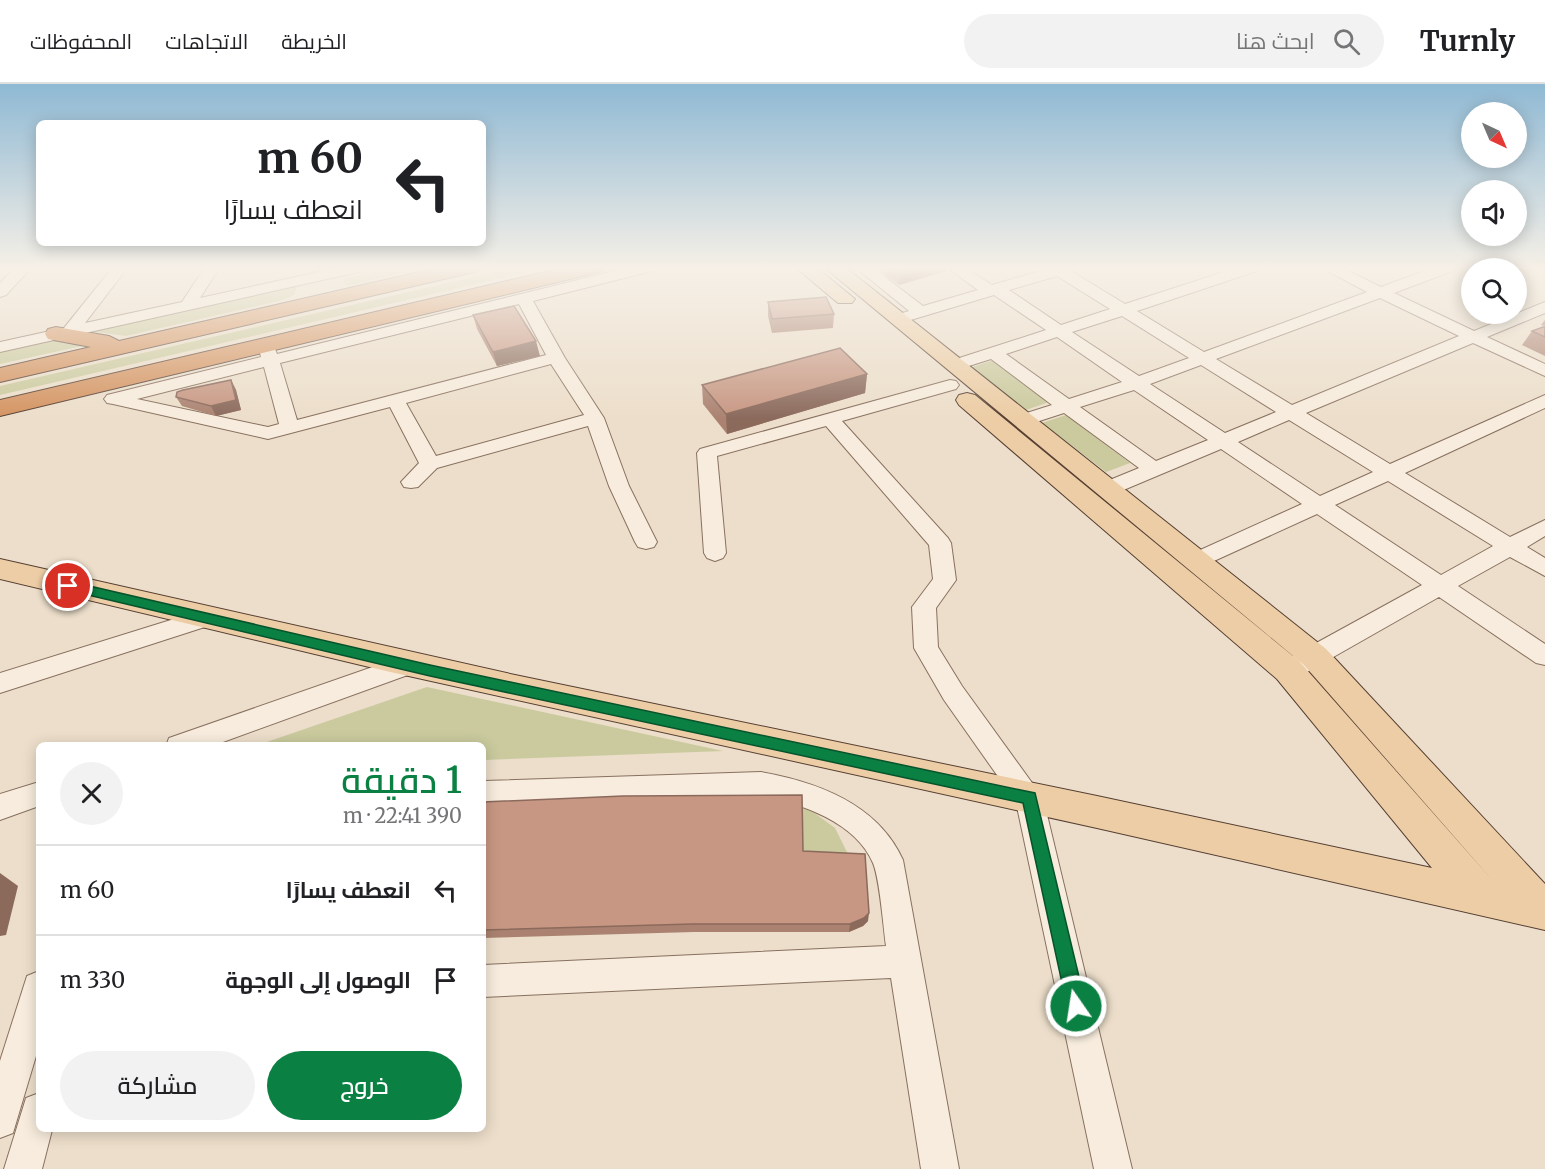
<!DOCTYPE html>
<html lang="ar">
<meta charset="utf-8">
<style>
body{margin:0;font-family:Merriweather,Cairo,serif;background:#f2f2f2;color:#202124;direction:rtl;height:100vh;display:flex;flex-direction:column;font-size:22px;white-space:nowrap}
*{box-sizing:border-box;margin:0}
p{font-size:20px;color:#757577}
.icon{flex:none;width:33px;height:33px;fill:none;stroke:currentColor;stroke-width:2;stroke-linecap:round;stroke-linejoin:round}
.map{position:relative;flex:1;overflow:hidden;direction:ltr}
.sheet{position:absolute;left:36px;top:658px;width:450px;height:390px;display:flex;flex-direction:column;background:#fff;border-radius:9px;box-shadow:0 3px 15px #0003;direction:rtl}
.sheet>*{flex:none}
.top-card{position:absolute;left:36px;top:36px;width:450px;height:126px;border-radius:9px;box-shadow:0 3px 15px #0003;direction:rtl;background:#fff;color:#202124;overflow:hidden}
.needle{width:39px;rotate:136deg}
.buttons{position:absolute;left:1461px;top:18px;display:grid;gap:12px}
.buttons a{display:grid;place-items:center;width:66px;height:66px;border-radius:50%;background:#fff;box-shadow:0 3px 15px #0003;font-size:30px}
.pin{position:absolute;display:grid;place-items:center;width:51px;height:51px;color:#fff;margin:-26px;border:3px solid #fff;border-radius:50%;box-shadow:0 2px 6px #0007}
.me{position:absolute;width:66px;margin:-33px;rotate:347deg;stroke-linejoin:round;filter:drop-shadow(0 0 4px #0008)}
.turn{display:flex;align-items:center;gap:21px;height:126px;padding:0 24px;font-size:27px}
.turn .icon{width:78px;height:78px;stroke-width:2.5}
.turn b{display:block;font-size:42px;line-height:51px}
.round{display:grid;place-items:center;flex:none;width:63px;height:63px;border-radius:32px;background:#f2f2f2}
.headline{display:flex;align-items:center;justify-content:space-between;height:102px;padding:0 24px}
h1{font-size:36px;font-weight:600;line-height:45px;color:#0b8043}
.primary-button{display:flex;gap:12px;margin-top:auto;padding:12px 24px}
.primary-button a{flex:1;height:69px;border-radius:36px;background:#0b8043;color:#fff;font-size:24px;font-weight:600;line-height:69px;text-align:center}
.primary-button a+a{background:#f2f2f2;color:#202124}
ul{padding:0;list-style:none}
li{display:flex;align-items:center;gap:18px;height:90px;padding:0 24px;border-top:2px solid #e0e0e0}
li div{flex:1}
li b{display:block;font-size:22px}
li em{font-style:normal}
header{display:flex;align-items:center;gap:36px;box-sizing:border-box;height:84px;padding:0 30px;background:#fff;border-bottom:2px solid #e0e0e0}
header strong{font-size:28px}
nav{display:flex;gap:33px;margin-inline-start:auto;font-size:21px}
.search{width:420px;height:54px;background:#f2f2f2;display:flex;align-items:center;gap:15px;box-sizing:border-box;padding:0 21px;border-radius:33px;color:#757577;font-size:22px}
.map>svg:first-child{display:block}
</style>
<header>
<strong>Turnly</strong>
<div class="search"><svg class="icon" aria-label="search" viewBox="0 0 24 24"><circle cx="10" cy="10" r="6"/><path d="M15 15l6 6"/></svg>ابحث هنا</div>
<nav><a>الخريطة</a><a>الاتجاهات</a><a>المحفوظات</a></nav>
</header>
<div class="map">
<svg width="1545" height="1085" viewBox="0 0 1545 1085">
<rect width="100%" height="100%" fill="#ecdeca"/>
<!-- green -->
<g fill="#caca9e">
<path d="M395,183h33l-82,19 -3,-7z"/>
<path d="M516,183h33l-549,128v-9z"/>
<path d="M297,202l-3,9 -11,5 -157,36 -38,-5z"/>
<path d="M52,255l30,7 -82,18v-14z"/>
<path d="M994,276l55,42 -23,8 -54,-43z"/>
<path d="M1066,331l64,48 -24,9 -64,-49z"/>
<path d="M427,603l296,64 -240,9v-14l-225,-1z"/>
<path d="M802,720l33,24 15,30 -47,2z"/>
</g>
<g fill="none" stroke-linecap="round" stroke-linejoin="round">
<defs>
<g id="minor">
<path d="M16,183h16l-26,28 -6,2v-14z"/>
<path d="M113,183h15l-43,56 97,-21 23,-35h15l-20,31 141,-31h29l-7,4 -363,81v-10l64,-14z"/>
<path d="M631,183h27l-2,3 -123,31 32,57 39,60 25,68 28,56 -3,5 -8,2 -8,-2 -3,-5 -26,-56 -21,-60 -151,42 -19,19 -7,1 -7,-1 -3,-5 18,-19 -29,-56 -122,32 -155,-35 -6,-1 -3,-4 3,-4 154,-38 -3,-12 2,-4h12l5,13zM519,220l27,51 -249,65 -17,-57zM551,280l33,51 -148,41 -30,-53zM264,283l15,57 -11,3 -131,-28z"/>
<path d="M855,183h17l51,39 55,-16 -32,-23h18l28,18 55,-16 -1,-2h30l-5,4 54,33 114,-37h23l-2,3 -123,41 67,41 163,-60 -47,-25h20l41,20 54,-20h22l-2,3 -61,23 80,38 71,-29v11l-58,24 58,27v12l-72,-33 -167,70 84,51 155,-69v13l-140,65 105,64 35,-17v16l-18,11 18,11v18l-35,-19 -52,29 87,58v21l-9,-2 -97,-66 -132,75 -9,3 -9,-3 -3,-7 3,-7 133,-73 -105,-71 -114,52 -8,3 -8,-3 -3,-5 3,-5 115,-52 -81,-55 -107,45 -7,2 -7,-2 -3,-5 3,-5 39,-16 -75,-55 -40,13 -7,-2 -2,-4 2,-4 35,-11 -61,-46 -35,11 -6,-1 -3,-4 3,-4 96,-31 -52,-35 -90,27h-12l-2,-3 2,-3 17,-5zM1057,192l53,33 -49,16 -52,-35zM1380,214l79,38 -167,69 -76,-46zM1122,232l67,42 -50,18 -67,-44zM1057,253l65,45 -53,17 -63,-45zM1201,281l75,47 -51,21 -75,-49zM1134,306l74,50 -52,21 -76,-54zM1289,336l84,52 -53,24 -82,-54zM1388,397l105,65 -52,29 -106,-70z"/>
<path d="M950,296l6,1 3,4 -3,4 -114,32 106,117 3,5 5,37 -20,28 2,39 24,39 81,112 89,371h-38l-78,-367 -72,-102 -30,-52 -2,-41 21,-28 -4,-34 -103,-119 -109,30 9,97 -3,5 -8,3 -8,-3 -3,-5 -7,-100 3,-4z"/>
<path d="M203,526l8,3 4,6 -4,6 -211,68v-20z"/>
<path d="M407,571l9,3 3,7 -3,7 -204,74h-46l3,-8z"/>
<path d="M761,688c57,10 117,32 142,88l56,309h-38l-30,-191 -408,19v-32l403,-19c-3,-21 -6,-66 -13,-83 -17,-41 -73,-60 -112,-67l-278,9v-24z"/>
<path d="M39,698v24l-39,14v-26z"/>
<path d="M39,887v75l-26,87 -13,5v-77l27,-85z"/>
<path d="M39,1009v37h13l-10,39h-38l22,-71z"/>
</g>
<g id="major">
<path d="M795,183h21l39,32 -3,4h-14z"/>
<path d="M824,183h21l481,382 219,235v46l-448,-102 -711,-157 -386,-92v-20l515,116 582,121 335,72 -155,-189 -318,-274 -3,-5 3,-5 8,-2 8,2 324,266 194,220 -189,-216z"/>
</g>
<g id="highway">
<path d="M441,183h39l-3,4 -7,2 -470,109v-14l91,-21 -43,-8 -3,-5 3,-5 8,-2 53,9 10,5z"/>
<path d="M567,183h38l-3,4 -7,2 -595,143v-16z"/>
</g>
</defs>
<!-- minor casing -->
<use href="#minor" stroke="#88705f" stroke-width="2"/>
<!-- major casing -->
<use href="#major" stroke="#563f33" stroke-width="2"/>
<!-- highway casing -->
<use href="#highway" stroke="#563f33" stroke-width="2"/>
<!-- minor -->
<use href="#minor" fill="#f7ecdd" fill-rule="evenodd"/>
<!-- major -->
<use href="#major" fill="#eccda5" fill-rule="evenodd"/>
<!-- highway -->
<use href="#highway" fill="#d49462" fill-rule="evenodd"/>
</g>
<!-- wall -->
<g fill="#ab8271">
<path d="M882,183h64v4l-47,14 -18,-13z"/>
<path d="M768,218l66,12 -1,14 -61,5 -4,-17z"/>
<path d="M473,231l67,41 -43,10 -20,-37z"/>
<path d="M1545,236v6l-4,-1z"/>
<path d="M1545,243v29l-23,-11 10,-14z"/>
<path d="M867,290l-2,19 -138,41 -24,-30 -1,-19z"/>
<path d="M231,296l5,10 5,20 -25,6 -34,-10 -6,-9z"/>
<path d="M483,718l320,49 65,70 -5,5 -14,6h-155l-211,6z"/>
</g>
<!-- shaded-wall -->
<g fill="#8b6a5c">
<path d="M901,183h45v4l-47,14z"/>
<path d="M536,257l4,15 -43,10 -4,-14z"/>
<path d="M867,290l-2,19 -138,41 -1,-20z"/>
<path d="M231,296l5,10 5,20 -25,6 -5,-10z"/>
<path d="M0,789l18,13 -12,49 -6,1z"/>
<path d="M869,829l-1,8 -5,5 -14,6 1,-8z"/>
</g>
<!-- building -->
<g fill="#c79783" stroke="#8b6a5c" stroke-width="1.5">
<path d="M826,213l8,17 -62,5 -4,-17z"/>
<path d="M514,222l22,35 -43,11 -20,-37z"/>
<path d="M1543,243h2v10l-13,-6z"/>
<path d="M840,264l27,26 -141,40 -24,-29z"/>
<path d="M231,296l5,20 -25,6 -35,-9 1,-5 6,-2z"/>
<path d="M802,711l1,56 62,3 4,59 -5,5 -14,6h-158l-209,6v-128l140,-6z"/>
</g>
<!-- sky -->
<linearGradient id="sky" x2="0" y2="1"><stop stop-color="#8fb9d4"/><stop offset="0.55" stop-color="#f6f0e7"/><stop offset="1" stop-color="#f6f0e7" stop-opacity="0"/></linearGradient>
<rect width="1545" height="335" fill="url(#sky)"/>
<!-- route -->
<path fill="#0b8043" stroke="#07532c" stroke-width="1.5" d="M68,497l362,84 605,128 51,213 -3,7 -7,3 -6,-3 -3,-7 -44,-203 -593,-127 -367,-87 -2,-3z"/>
</svg>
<div class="buttons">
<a><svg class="needle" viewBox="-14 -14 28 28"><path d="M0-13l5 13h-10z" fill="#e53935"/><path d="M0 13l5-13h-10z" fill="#757577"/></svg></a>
<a><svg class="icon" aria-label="sound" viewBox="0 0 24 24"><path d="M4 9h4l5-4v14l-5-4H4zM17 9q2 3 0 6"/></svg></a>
<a><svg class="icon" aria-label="search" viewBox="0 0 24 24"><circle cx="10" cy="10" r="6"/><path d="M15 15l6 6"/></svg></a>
</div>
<div class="pin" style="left:68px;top:502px;background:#d93025"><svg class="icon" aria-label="arrive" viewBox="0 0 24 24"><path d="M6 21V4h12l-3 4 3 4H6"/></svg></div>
<svg class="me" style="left:1076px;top:922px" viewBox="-20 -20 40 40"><circle r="17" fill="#0b8043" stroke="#fff" stroke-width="3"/><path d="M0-11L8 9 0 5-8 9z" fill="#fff"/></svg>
<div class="top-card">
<div class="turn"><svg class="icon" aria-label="left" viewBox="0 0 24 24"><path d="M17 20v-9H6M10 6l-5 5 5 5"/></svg><div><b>60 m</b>انعطف يسارًا</div></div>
</div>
<section class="sheet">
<div class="headline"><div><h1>1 دقيقة</h1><p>390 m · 22:41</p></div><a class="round"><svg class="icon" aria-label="close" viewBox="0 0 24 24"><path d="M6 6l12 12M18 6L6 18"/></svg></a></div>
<ul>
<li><svg class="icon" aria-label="left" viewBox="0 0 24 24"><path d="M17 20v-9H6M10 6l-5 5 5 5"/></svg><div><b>انعطف يسارًا</b></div><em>60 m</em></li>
<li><svg class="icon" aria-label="arrive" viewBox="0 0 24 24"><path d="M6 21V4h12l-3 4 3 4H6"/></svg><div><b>الوصول إلى الوجهة</b></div><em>330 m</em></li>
</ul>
<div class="primary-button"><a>خروج</a><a>مشاركة</a></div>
</section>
</div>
